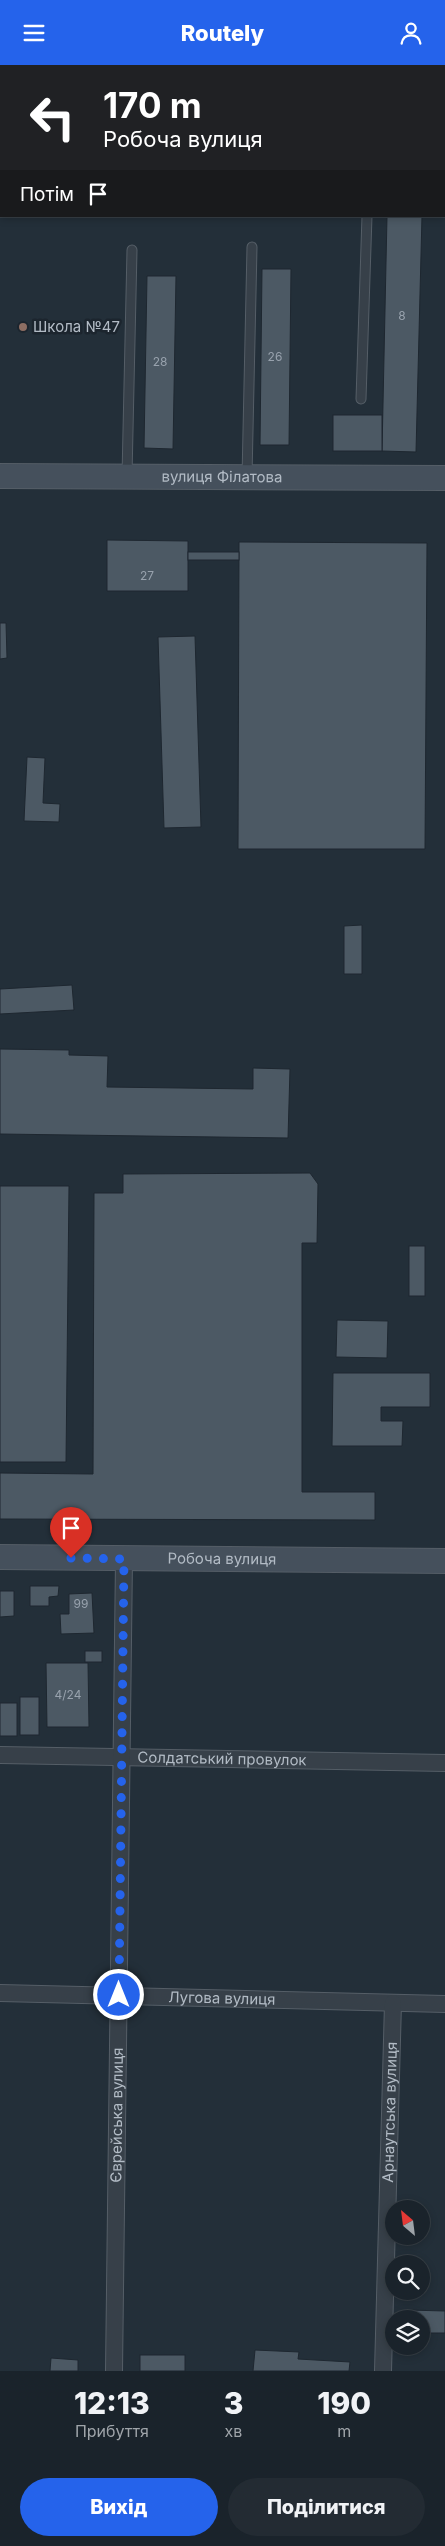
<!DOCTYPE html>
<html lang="uk">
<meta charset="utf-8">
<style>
body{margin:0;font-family:Inter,sans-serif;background:#232b33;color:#f1f3f6;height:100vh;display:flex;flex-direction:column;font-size:19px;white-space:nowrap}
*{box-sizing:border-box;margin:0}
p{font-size:16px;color:#9fa4a9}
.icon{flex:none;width:28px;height:28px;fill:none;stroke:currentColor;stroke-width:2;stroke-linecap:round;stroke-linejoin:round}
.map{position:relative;height:2306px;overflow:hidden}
.sheet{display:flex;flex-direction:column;background:#1a232b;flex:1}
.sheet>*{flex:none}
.guide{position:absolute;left:0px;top:0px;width:445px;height:152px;box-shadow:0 2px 8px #0003,0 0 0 1px #384047;background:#202124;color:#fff;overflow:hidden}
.needle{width:32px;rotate:332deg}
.fabs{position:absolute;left:385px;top:2135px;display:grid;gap:10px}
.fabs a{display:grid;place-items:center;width:45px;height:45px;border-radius:50%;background:#1a232b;box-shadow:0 2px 8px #0003,0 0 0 1px #384047;font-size:25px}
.pin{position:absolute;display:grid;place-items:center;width:42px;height:42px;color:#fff;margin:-51px -21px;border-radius:50% 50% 50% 0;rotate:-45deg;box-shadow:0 0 5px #0007}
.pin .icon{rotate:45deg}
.me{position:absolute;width:55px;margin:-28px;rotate:0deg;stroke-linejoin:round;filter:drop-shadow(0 0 4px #0008)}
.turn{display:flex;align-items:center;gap:18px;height:105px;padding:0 20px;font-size:22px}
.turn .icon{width:65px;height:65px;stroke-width:2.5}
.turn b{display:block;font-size:35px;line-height:42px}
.then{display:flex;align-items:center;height:48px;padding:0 20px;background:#0003;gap:10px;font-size:19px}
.eta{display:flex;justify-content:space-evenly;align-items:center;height:85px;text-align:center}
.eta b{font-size:30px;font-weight:800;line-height:35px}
.primary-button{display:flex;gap:10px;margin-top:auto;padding:10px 20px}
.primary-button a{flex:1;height:58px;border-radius:30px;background:#2563eb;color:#fff;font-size:20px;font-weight:800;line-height:58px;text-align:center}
.primary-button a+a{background:#232b33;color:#f1f3f6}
header{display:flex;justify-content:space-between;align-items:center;height:65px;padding:0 20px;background:#2563eb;color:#fff;font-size:22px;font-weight:800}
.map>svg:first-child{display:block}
</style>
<header><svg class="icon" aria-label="menu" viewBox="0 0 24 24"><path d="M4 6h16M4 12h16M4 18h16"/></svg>Routely<svg class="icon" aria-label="person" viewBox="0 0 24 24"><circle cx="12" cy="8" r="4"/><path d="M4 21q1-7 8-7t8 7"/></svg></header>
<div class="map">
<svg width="445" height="2306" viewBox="0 0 445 2306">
<rect width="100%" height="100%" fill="#232f39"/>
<!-- building -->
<g fill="#4c5964" stroke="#1e2730">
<rect x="389" y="0" width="28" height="1"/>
<path d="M387,151h35l-6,236 -34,-1z"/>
<path d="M262,204h29l-2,176h-29z"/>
<path d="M147,211h29l-3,173 -29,-1z"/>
<rect x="333" y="350" width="49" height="36"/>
<path d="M107,475l81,1v50h-81z"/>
<path d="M239,477l188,1 -2,306h-187z"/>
<rect x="188" y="487" width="51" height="8"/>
<path d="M0,558h6l1,35 -7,1z"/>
<path d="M195,571l6,191 -37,1 -6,-191z"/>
<path d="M27,692l18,1 -2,45 17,1 -1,18 -35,-1z"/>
<path d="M362,860v49h-18v-48z"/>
<path d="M72,920l2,25 -74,4v-25z"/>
<path d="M0,984l69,1v5l39,1 -1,31 146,2v-21l37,1 -2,69 -288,-4z"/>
<path d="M310,1108l8,11 -1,59h-15v249h73v28l-375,-1v-46l93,1 1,-281h29v-19z"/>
<path d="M0,1121h69l-3,276h-66z"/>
<rect x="409" y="1181" width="16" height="50"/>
<path d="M337,1255l51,1 -1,37 -51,-1z"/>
<path d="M333,1308h97v34h-49v14h22l-1,25h-70z"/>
<path d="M30,1521h29l-1,10 -9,1v9h-19z"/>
<path d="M0,1526h14v25l-14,1z"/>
<path d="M92,1528l2,40 -33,1 -1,-20h9v-20z"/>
<rect x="85" y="1586" width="17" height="11"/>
<path d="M46,1598h42l1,64h-42z"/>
<rect x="20" y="1632" width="19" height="38"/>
<rect x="0" y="1638" width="17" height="33"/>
<path d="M408,2245l37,1v22h-24v-14h-13z"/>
<path d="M255,2285l44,2 -1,7 52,3 -1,9h-96z"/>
<rect x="140" y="2290" width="45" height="16"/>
<path d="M51,2293l27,2v11h-28z"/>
</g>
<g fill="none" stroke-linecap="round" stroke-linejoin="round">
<defs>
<g id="lane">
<path d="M371,1v-1"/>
<path d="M444,105h1"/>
<path d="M361,334l6,-183"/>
<path d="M127,411l5,-226"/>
<path d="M247,412l5,-230"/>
</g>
<g id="street">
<path id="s1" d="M0,1690l445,8"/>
<path id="s2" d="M0,1928l445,11"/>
<path id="s3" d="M114,2306l10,-812"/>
<path id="s4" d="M383,2306l10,-368"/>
</g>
<g id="secondary">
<path id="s5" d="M0,411l445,2"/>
<path id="s6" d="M0,1492l445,4"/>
</g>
</defs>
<!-- lane casing -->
<use href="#lane" stroke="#555e67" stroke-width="11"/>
<!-- street casing -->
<use href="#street" stroke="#555e67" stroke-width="18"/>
<!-- secondary casing -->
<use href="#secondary" stroke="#555e67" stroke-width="26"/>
<!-- lane -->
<use href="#lane" stroke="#374049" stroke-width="9"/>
<!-- street -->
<use href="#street" stroke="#374049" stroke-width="16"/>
<!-- secondary -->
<use href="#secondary" stroke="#45505c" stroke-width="24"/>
</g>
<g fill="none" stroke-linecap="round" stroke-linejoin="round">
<!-- route -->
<path stroke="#2563eb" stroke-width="9" stroke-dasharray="0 16.2" d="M71,1493l53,1 -5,436"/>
</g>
<!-- markers -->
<circle fill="#8d6e63" stroke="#1c252e" stroke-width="2" cx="23" cy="262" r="5"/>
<g text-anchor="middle" stroke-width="5" stroke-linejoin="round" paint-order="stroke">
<!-- number labels -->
<g font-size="12" fill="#98a2ad">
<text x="402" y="255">8</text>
<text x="275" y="296">26</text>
<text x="160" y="301">28</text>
<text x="147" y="515">27</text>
<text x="81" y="1543">99</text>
<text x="68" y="1634">4/24</text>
</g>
<!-- poi labels -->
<g font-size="15" fill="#b2bbc5" stroke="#1c252e" text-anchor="start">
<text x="33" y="267">Школа №47</text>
</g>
<!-- street labels -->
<g font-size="15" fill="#b2bbc5" stroke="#1c252e">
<text dy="5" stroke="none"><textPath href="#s5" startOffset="222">вулиця Філатова</textPath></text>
<text dy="5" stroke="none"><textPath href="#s6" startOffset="222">Робоча вулиця</textPath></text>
<text dy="5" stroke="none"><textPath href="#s1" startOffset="222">Солдатський провулок</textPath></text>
<text dy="5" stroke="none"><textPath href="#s2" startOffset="222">Лугова вулиця</textPath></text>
<text dy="5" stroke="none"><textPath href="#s4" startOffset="259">Арнаутська вулиця</textPath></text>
<text dy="5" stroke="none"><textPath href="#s3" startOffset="256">Єврейська вулиця</textPath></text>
</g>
</g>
</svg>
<div class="fabs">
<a><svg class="needle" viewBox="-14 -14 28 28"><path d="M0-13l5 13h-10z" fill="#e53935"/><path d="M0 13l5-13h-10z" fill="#9fa4a9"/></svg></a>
<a><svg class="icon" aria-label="search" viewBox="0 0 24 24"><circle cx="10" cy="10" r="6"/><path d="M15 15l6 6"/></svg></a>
<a><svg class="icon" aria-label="layers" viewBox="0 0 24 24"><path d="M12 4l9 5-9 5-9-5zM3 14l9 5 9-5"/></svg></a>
</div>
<div class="pin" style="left:71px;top:1493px;background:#d93025"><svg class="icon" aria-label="arrive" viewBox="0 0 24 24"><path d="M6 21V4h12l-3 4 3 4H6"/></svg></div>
<svg class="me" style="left:119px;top:1930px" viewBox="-20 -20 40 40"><circle r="17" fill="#2563eb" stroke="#fff" stroke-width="3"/><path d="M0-11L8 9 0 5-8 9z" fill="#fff"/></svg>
<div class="guide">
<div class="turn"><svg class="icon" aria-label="left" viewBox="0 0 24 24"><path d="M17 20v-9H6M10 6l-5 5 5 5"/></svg><div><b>170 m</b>Робоча вулиця</div></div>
<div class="then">Потім<svg class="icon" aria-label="arrive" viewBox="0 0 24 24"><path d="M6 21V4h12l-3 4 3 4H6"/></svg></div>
</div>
</div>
<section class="sheet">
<div class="eta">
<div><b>12:13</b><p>Прибуття</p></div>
<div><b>3</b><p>хв</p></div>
<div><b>190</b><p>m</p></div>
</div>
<div class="primary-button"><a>Вихід</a><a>Поділитися</a></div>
</section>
